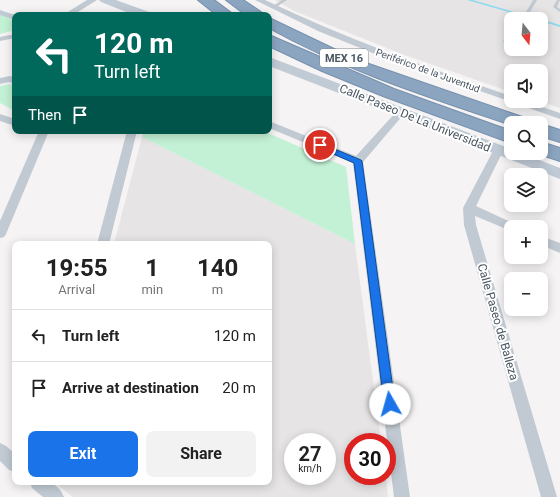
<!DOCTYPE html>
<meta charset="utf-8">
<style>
body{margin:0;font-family:Roboto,sans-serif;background:#f2f2f2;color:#222;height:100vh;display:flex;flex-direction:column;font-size:15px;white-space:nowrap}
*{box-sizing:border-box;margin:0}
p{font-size:13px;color:#767676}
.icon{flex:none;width:22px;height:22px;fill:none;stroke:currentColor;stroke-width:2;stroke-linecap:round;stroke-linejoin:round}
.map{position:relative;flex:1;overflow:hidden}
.sheet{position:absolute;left:12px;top:241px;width:260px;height:244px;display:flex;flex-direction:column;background:#fff;border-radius:8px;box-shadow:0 2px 10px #0003}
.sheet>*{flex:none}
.guide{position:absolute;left:12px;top:12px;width:260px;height:122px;border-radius:8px;box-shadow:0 2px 10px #0003;background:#00695c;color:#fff;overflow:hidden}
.needle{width:26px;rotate:164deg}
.controls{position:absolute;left:504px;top:12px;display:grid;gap:8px}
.controls a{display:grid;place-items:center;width:44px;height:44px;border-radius:8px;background:#fff;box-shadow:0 2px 10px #0003;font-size:20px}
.speed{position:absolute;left:284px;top:433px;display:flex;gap:8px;font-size:20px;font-weight:700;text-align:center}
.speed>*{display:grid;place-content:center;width:52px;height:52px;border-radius:50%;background:#fff;box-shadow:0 2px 10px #0003;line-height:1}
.speed small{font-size:10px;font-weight:400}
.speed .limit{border:6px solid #d22;background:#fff;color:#111}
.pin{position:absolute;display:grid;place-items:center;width:34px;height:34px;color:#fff;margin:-17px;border:2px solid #fff;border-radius:50%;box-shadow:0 1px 4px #0007}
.me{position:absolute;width:44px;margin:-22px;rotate:353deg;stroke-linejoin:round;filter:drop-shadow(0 0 3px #0008)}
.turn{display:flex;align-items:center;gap:14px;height:84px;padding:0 16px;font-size:18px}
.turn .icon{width:52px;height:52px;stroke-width:2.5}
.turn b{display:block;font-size:28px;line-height:34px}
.then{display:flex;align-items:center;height:38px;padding:0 16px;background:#0003;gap:8px;font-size:15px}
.eta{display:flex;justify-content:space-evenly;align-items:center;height:68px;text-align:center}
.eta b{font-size:24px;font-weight:700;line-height:28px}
.action{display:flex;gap:8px;margin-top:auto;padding:8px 16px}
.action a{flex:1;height:46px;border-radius:8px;background:#1a73e8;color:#fff;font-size:16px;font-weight:700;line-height:46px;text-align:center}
.action a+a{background:#f2f2f2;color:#222}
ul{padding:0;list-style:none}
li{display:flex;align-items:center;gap:12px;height:52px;padding:0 16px;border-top:1px solid #e0e0e0}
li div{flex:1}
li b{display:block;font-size:15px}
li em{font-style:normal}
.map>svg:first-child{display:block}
</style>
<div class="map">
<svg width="560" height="497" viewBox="0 0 560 497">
<rect width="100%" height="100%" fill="#f5f3f3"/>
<!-- education -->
<g fill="#e6e4e5" fill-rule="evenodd">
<path d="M275,0h285v108l-21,-7h2v-30h-30v21l-109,-38 -108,-43zM511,19h30v30h-30z"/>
<path d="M142,137l213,107 26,198h-28v34h33l2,21h-315l-19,-15h215v-238h-155zM293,442h34v34h-34z"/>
</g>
<!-- green -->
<g fill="#c3f1d5">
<path d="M0,14l15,7v9l-15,4z"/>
<path d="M10,84l5,2v25l-15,-8v-17z"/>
<path d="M144,131h119l83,36 9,77 -213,-107z"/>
</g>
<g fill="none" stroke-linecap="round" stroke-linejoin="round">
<!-- stream -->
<g fill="#90daee" fill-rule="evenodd">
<path d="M467,0h6l65,19h-6z"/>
<path d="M541,19l19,6v2l-19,-6z"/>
</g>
<defs>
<g id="highway">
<path d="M198,0h16l20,15h-17z"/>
<path d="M226,0h17l18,12 2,3h-17z"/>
<path d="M269,18l65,31 32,14 162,56 3,4h-20v2c-82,-28 -165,-54 -242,-97z"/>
<path d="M269,35l125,54 117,42v12l-128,-47 -61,-25 -53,-25z"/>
<path d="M541,124l19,6v12l-19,-6z"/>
<path d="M541,142l19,6v13l-24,-8h5z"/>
</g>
</defs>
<!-- highway casing -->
<use href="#highway" stroke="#7690ad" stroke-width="2"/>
<!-- lane -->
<g fill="#c1cad2" fill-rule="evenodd">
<path d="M282,0h5l-12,8h-2v-2z"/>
<path d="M533,0h4l-11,19h-4z"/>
<path d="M557,0h3l-3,7 3,2v3l-7,-5z"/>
<path d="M510,33h1v4l-5,5h-2l-1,-1z"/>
</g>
<!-- street -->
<g fill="#c1cad2" fill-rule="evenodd">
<path d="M87,0h10l-24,15h-10z"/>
<path d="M255,0h10c80,38 162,68 246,96v5h14l35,12v6l-180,-63 -62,-25z"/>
<path d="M0,10l15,5v5l-15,-5z"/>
<path d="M15,34v4l-15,3v-4z"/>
<path d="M10,76l5,2v6l-6,-2 -9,2v-6z"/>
<path d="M400,110l3,1 2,2 -2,2 -40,47 47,335h-16l-41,-334 -84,-35v-7l87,35 41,-45z"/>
<path d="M0,114l15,5v7l-15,-5z"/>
<path d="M39,131h10l-43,103 -2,3 -4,1v-17z"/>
<path d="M127,131h10l-28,113h-12z"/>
<path d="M498,148l5,3 -27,55 39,18 2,3h-6v4l-36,-15 1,9 81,272h-16l-77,-272 -1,-17 30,-57z"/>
<path d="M541,236l19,7v10l-19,-8z"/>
<path d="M0,443l6,3 9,8v18l-6,-2 -9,-9z"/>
<path d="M30,482c16,0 27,-2 34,15h-21l-11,-9z"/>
</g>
<!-- secondary -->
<g fill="#c1cbd6" fill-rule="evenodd">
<path d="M99,0h17l33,12 2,3h-17l-33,-13z"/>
<path d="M269,57l242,92v4h10l39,15v11l-291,-113z"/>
</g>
<!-- highway -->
<use href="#highway" fill="#8ba5c1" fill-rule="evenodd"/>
</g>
<!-- route -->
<path fill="#1a73e8" stroke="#114b97" d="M320,143l41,17 1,1 33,243 -1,3 -4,2 -4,-2 -2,-3 -30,-241 -37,-16v-3z"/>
<g text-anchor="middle" stroke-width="4" stroke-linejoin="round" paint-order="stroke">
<!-- far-street labels -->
<g font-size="10" fill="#4a5661" stroke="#fff">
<text transform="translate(428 70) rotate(20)" y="4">Periférico de la Juventud</text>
</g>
<!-- shield labels -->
<rect fill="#fff" stroke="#808990" stroke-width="1" x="320" y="49" width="48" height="18" rx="3"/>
<g font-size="11" font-weight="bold" fill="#4a5661">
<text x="344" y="62">MEX 16</text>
</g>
<!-- street labels -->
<g font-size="12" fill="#4a5661" stroke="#fff">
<text transform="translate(415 118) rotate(22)" y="4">Calle Paseo De La Universidad</text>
<text transform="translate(498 322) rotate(74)" y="4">Calle Paseo de Balleza</text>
</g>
</g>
</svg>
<div class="controls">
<a><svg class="needle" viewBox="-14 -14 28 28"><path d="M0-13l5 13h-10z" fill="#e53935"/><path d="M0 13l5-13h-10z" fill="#767676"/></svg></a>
<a><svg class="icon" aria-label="sound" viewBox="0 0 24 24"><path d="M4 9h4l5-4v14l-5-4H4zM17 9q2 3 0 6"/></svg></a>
<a><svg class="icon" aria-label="search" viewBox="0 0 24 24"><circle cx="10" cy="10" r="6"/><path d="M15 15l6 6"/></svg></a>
<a><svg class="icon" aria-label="layers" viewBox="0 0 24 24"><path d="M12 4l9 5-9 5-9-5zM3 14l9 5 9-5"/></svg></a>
<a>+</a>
<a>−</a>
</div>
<div class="speed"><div>27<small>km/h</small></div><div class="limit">30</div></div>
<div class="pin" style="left:320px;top:145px;background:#d93025"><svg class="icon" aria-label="arrive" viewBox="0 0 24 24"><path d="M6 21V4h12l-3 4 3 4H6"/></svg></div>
<svg class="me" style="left:390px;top:404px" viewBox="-20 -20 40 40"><circle r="19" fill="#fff"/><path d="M0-13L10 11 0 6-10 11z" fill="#1a73e8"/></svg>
<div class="guide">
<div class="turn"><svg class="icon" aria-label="left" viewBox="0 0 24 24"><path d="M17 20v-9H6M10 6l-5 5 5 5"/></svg><div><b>120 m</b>Turn left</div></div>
<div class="then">Then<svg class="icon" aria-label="arrive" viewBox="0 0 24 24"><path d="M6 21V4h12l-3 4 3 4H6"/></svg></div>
</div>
<section class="sheet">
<div class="eta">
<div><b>19:55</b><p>Arrival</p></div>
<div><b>1</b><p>min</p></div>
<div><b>140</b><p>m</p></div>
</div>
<ul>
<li><svg class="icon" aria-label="left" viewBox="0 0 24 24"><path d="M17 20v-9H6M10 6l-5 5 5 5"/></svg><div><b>Turn left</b></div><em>120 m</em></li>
<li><svg class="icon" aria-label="arrive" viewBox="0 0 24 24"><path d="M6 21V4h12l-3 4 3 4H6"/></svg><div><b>Arrive at destination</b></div><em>20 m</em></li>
</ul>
<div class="action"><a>Exit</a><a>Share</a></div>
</section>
</div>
